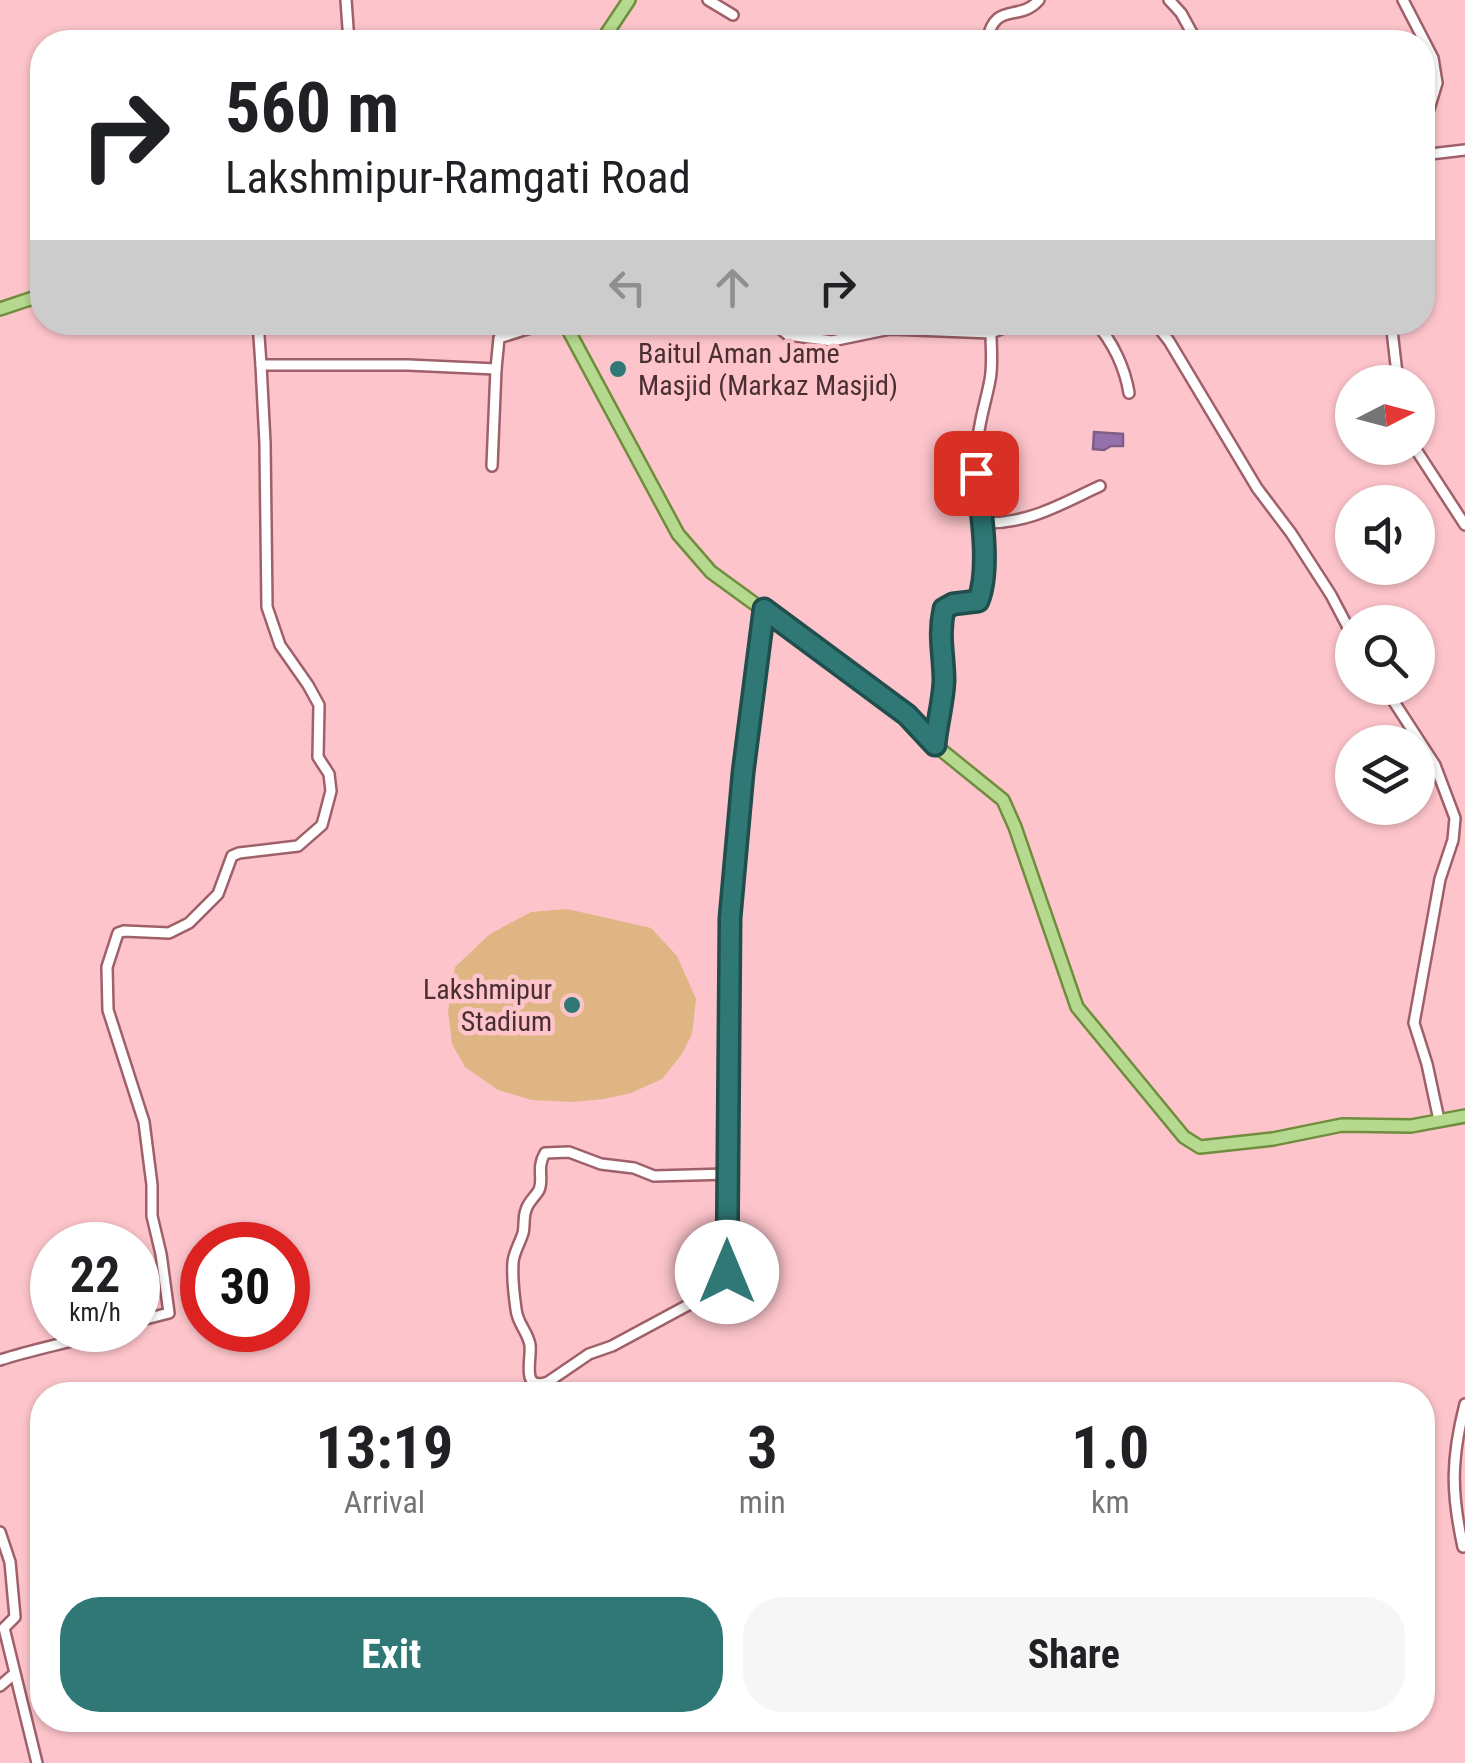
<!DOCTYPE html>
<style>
body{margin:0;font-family:"Roboto Condensed",sans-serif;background:#f6f6f6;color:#202124;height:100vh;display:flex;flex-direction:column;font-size:38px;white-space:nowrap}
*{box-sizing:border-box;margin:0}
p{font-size:32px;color:#757577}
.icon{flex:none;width:55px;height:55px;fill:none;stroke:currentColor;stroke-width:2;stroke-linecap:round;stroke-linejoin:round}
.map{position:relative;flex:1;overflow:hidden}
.panel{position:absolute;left:30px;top:1382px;width:1405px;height:350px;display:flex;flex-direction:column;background:#fff;border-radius:40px;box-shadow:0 2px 8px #0004}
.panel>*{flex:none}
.guide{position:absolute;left:30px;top:30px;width:1405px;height:305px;border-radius:40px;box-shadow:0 2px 8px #0004;background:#fff;color:#202124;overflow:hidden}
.needle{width:65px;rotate:84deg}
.tools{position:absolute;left:1335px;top:365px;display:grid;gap:20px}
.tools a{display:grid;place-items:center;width:100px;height:100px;border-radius:50%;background:#fff;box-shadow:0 2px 8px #0004;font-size:50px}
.speed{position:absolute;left:30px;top:1222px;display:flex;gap:20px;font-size:50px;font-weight:700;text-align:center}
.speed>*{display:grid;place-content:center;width:130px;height:130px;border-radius:50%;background:#fff;box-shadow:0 2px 8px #0004;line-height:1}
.speed small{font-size:25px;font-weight:400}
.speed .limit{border:15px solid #d22;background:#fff;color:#111}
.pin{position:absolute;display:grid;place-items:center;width:85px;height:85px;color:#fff;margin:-42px;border-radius:20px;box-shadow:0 5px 15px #0006}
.me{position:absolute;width:110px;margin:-55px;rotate:0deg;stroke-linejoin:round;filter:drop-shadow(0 0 8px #0008)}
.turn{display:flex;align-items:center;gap:35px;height:210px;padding:0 30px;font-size:45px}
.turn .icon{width:130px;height:130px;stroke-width:2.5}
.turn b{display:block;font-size:70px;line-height:85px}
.lanes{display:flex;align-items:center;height:95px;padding:0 30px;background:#0003;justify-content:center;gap:50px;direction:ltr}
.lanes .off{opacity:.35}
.eta{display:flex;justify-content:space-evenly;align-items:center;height:170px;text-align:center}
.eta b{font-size:60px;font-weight:700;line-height:70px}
.primary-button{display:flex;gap:20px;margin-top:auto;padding:20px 30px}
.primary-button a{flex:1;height:115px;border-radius:40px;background:#2f7875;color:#fff;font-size:40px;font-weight:700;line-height:115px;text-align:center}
.primary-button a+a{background:#f6f6f6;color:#202124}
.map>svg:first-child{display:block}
</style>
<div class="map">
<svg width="1465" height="1763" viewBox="0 0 1465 1763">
<rect width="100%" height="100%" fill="#fdc5cb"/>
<!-- green -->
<path fill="#dfb584" d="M567,909l84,19 26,28 19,43 -4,35 -10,20 -20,25 -31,14 -27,6 -32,3 -40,-2 -34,-10 -33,-23 -13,-23 -4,-33 7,-44 35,-33 41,-22z"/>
<!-- water -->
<path fill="#9571ac" stroke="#7e5d87" stroke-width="2.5" d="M1094,432l29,2v12h-12l-7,4 -11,-1z"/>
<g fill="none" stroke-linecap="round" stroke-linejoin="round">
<defs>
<g id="minor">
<path d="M346,0l3,42"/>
<path d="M708,0l25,15"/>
<path d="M1169,0l12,13 16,29"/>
<path d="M1403,0l30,58 4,25 -15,49"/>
<path d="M987,42c7,-42 32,-19 52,-42"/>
<path d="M1422,155l43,-5"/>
<path d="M258,322l3,43h147l88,4 3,-31 50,-16"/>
<path d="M772,322l16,13 44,6 58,-12 101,4"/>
<path d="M1095,322c18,20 30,46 34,71"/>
<path d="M1154,322l15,19 88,147 34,45 40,62 21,40"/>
<path d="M1391,322l7,60"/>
<path d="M1415,448l50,77"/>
<path d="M492,466l4,-97"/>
<path d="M982,523c47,1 77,-18 118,-37"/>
<path d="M1385,688l50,77 20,53 -2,22 -13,39 -26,144 13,41 12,56"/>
<path d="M935,745c3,-22 8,-42 8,-64 1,-26 -5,-45 1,-72l9,-5 25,-3c15,-37 -3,-110 -1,-153 1,-24 9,-46 13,-68 3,-15 1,-32 1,-47l25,-10 21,-1"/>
<path d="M728,1174l-74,2 -20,-8 -33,-4 -32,-12 -24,1c-9,15 -1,26 -6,37 -4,7 -11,12 -13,20 -3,7 -1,15 -3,23 -3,10 -9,19 -10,29 -1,15 1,33 3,47 1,14 12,23 14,36 2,14 -10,47 18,37l41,-28 23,-8 91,-49 14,-9 10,-16 3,-354 13,-145 21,-164"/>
<path d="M138,1321l31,-8 -8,-59 -9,-38v-31l-8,-63 -36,-112 -1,-43 11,-34 6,-2 45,2 20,-10 29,-29 14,-38 7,-3 59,-7 24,-21 9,-34 -2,-17 -11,-17 1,-52 -11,-20 -28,-40 -13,-38 -2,-164 -4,-78"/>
<path d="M0,1360c37,-12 74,-18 110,-30"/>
<path d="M0,1532l10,30 5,55 -11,11 33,135"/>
<path d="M1463,1547c-12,-55 -12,-88 2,-143"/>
<path d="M0,1686l14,-12"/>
</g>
<g id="major">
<path d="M601,42l28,-42"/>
<path d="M0,309l42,-14"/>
<path d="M564,322l114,212 33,38 196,143 28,30 68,55 12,27 62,180 107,130 16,10 73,-8 69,-14 69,1 54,-10"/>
</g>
</defs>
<!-- minor casing -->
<use href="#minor" stroke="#9f6069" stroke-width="14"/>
<!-- major casing -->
<use href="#major" stroke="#708d3e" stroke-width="16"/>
<!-- minor -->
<use href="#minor" stroke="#fff" stroke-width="9"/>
<!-- major -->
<use href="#major" stroke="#b5d98f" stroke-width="11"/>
</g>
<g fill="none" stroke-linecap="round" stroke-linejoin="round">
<defs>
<path id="route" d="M727,1272l3,-354 13,-145 21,-164 143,106 28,30c2,-22 8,-42 9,-64 0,-26 -6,-45 0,-72l9,-5 25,-3c13,-31 3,-94 -2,-128"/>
</defs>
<!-- route casing -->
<use href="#route" stroke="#1f4e4c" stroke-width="25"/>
<!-- route -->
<use href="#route" stroke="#2f7875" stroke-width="18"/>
</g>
<!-- markers -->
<g fill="#2f7875" stroke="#fdc5cb" stroke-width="4">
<circle cx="618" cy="369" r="10"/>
<circle cx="572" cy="1005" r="10"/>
</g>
<g text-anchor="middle" stroke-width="9" stroke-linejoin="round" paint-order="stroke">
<!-- poi labels -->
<g font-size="28" fill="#4a2f32" stroke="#fdc5cb" text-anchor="start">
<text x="638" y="363">Baitul Aman Jame<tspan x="638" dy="32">Masjid (Markaz Masjid)</tspan></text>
<text x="552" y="999" text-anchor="end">Lakshmipur<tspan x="552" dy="32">Stadium</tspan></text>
</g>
</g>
</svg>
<div class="tools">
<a><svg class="needle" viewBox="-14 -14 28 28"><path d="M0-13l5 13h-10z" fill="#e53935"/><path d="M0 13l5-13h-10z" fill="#757577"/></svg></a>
<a><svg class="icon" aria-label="sound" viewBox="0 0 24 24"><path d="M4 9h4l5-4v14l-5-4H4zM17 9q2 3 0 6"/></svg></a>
<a><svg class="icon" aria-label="search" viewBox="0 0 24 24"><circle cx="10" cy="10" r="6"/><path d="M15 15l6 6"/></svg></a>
<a><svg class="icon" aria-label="layers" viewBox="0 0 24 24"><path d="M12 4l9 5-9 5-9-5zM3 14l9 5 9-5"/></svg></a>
</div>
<div class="speed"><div>22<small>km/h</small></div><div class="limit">30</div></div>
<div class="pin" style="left:976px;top:473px;background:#d93025"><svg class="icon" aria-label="arrive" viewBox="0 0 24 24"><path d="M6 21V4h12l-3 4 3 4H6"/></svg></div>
<svg class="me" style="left:727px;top:1272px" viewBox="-20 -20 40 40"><circle r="19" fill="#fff"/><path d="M0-13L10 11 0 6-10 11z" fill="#2f7875"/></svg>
<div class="guide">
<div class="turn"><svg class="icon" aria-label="right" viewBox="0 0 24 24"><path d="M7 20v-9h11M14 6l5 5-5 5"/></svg><div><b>560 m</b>Lakshmipur-Ramgati Road</div></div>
<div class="lanes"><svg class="icon off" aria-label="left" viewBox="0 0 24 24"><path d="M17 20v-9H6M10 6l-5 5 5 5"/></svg><svg class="icon off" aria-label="ahead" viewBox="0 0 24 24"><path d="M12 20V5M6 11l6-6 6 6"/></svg><svg class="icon" aria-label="right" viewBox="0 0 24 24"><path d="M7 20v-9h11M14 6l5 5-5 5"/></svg></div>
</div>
<section class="panel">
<div class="eta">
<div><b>13:19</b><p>Arrival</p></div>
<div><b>3</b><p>min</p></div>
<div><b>1.0</b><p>km</p></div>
</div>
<div class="primary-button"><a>Exit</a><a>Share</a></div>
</section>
</div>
